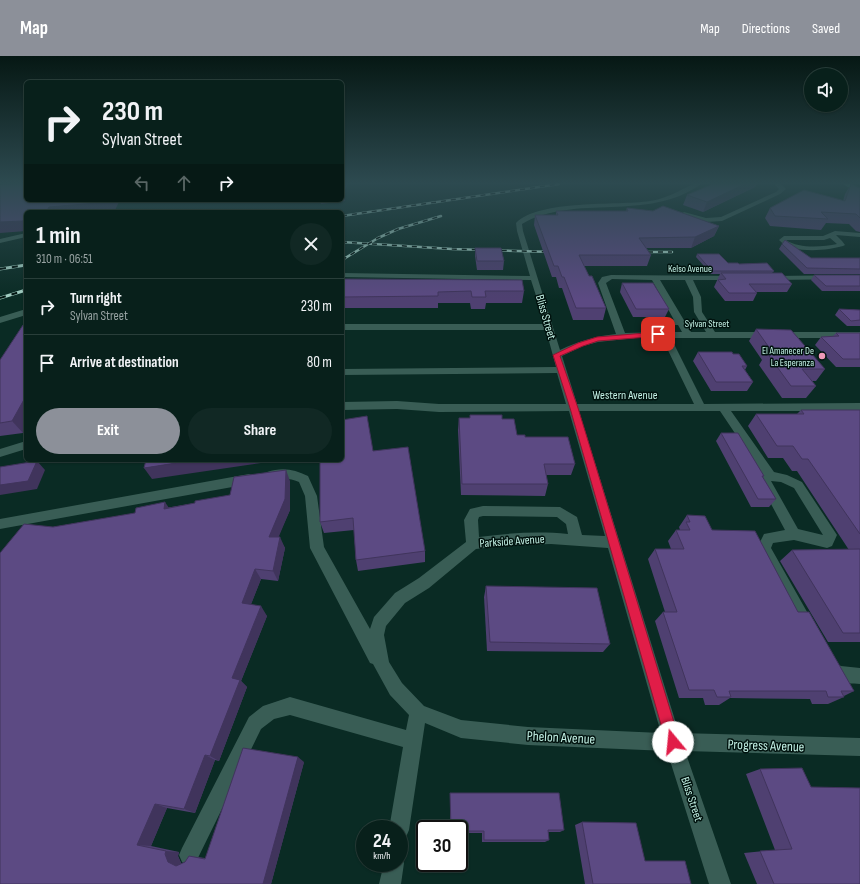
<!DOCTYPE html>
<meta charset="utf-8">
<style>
body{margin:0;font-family:"Sofia Sans Condensed",sans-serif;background:#112824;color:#f1f3f6;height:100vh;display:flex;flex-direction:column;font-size:15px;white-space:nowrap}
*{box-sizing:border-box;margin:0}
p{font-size:13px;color:#98a3a3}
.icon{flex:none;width:22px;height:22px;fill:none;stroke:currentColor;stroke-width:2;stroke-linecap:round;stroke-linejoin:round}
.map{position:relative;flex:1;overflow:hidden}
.drawer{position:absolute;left:24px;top:154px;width:320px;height:252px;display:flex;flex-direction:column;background:#08201b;border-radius:6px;box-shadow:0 1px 3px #0004,0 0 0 1px #293e3a}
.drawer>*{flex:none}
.top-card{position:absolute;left:24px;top:24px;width:320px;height:122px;border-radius:6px;box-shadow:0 1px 3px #0004,0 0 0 1px #293e3a;background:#08201b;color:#f1f3f6;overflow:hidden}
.tools{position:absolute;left:804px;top:12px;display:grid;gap:8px}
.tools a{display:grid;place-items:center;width:44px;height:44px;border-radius:50%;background:#08201b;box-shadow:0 1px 3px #0004,0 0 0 1px #293e3a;font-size:20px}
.speed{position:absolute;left:356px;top:764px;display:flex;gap:8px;font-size:20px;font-weight:700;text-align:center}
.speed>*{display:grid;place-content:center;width:52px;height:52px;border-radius:50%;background:#08201b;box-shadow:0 1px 3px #0004,0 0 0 1px #293e3a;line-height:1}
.speed small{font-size:10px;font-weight:400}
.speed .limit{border:2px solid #111;border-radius:6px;background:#fff;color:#111}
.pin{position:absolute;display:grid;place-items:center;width:34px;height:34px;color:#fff;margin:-17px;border-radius:8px;box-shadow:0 2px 6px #0006}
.me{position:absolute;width:44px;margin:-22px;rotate:343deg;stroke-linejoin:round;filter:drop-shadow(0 0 3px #0008)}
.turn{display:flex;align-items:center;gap:14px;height:84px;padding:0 12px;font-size:18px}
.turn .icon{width:52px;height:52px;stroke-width:2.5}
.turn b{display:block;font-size:28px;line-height:34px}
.lanes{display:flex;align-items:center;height:38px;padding:0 12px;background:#0003;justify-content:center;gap:20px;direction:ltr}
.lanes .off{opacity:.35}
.round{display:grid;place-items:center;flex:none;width:42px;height:42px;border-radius:21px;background:#112824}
.head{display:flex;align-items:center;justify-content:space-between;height:68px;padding:0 12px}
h1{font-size:24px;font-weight:700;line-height:30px}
.action{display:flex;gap:8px;margin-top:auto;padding:8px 12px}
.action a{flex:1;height:46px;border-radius:24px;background:#8c9099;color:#fff;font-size:16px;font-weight:700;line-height:46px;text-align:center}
.action a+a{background:#112824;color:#f1f3f6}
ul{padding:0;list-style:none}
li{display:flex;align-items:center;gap:12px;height:56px;padding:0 12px;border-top:1px solid #293e3a}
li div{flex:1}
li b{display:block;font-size:15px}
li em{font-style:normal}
header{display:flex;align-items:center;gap:24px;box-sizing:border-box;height:56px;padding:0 20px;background:#8c9099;color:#fff}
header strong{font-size:19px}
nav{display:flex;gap:22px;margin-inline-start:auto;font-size:14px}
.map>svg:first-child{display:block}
</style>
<header>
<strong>Map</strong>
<nav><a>Map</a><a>Directions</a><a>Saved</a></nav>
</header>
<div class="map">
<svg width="860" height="828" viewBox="0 0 860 828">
<rect width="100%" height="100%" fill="#0a2b24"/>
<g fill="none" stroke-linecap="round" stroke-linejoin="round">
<!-- minor -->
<g fill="#395d55" fill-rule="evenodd">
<path d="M693,128h8c-54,39 -126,9 -179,40l1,7 37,119c19,-9 36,-14 56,-16l-18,-51 4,-6 9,-2 127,1v4h-45l8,17 1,15 13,20h145v6h-189l33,66 156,-1v8h-129l43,61 13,3 15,7 35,53 -5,11 -5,2 -33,-8 -21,3 -2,5 44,78 -3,5 -5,2 -5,-2 -45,-83 7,-14 21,-4 -29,-54 2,-3 3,-1 -41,-61h-141l100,322 181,5v18l-175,-5 46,133h-22l-42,-133 -139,-6 -67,-7 -36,-15 -16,107 -3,7 -7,3v-11h-10l14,-82 -113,-32 -16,4 -13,10 -65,133 -7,3 -7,-3 -3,-7 3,-7 67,-131 14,-11 27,-9 116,33 3,-15 -19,-20 -17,-31 -3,-1 -60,-115 -5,-52 -6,-14c-15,-7 -21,0 -32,-4l-2,-3 2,-3c15,-5 27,-3 41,4l9,20 7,51 46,82 4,-12 21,-24 24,-15 47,-36 -2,-22 6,-11 13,-3 77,1 17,10 5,18 23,1 -36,-125 -130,1 -42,-3 -55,1v-8l55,-1 42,3h127l-9,-31 -215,2v-6l214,-2 -10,-37h-204v-6h203l-14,-44 -189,-3v-4l188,3 -13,-45 -1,-8c24,-24 100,-17 134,-22 15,-2 29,-10 43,-17zM612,223l40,1 22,40c-5,-1 -8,1 -11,5l2,6 -3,1 -37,1 -19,-50zM660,224h25l8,17 1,15 12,20h-15zM673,269h5l4,7h-8l-2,-6zM636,282h26l32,66h-117l-15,-48 21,-10 15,-4zM771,425l10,1 13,6 29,47 -25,-6zM483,460l74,1 9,7 2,10c-30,-3 -59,-1 -89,3l-1,-17 1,-3zM551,488l57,4 53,185 -133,-6 -67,-7 -37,-14 -22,-23 -13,-21 -5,-27 2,-9 19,-23 24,-15 47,-39 34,-4z"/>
<path d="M774,128h7l5,5 -6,5 -58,27 -16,1 -25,-8 3,-2 22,6 15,-1 55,-25 3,-3z"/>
<path d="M835,175l25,2v4l-24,-2 6,6 3,4 -2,1c-17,5 -52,8 -64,-6l5,-4h39zM830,182l7,6c-14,3 -38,5 -51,-4h38z"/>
<path d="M26,177v4l-26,6v-4z"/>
<path d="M860,219v4l-89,1 -4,-2 4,-2z"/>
<path d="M26,253v6l-26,8v-6z"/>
<path d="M26,385v8l-26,8v-8z"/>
<path d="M249,418l4,2 2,3 -2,3 -4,2 -249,45v-10z"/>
<path d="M831,604l10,6 19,2v16c-15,-1 -31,0 -37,-16l2,-6z"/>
<path d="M399,799l2,1 3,7 -3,21h-22l5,-21h15z"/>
</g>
<!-- major -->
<path fill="#449584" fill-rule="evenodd" d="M843,128h8l9,6v4z"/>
<defs>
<g id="rail-far1">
<path d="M342,160l217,-32"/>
<path d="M342,186l110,7 102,3"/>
<path d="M638,196h34"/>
<path d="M342,204l36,-22 20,-9 43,-13"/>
</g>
<g id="rail">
<path d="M0,213l26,-4"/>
<path d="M0,242l26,-8"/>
</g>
</defs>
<!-- rail-far1 casing -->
<use href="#rail-far1" stroke="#a6d2c6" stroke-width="2.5"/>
<!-- rail casing -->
<use href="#rail" stroke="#a6d2c6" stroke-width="3"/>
<!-- rail-far1 -->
<use href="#rail-far1" stroke="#00120e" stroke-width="1.5" stroke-dasharray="5" stroke-linecap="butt"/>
<!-- rail -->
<use href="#rail" stroke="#00120e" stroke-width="2" stroke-dasharray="6" stroke-linecap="butt"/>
</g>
<!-- wall -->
<g fill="#4f4071">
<path d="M713,128h44l-2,3 -52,25 -20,-7 4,-10z"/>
<path d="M851,128l9,4v44l-4,-1 -7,-7 -23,-1 -5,7 -51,-4 -5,-8 5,-10 73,-7 2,-7z"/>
<path d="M627,152l92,18 -5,10 -23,12h-45l5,7 -4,11h-63l5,10 17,32 -3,12h-30l-11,-32h-3l-3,-11h-4l-18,-52 1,-10h21v-4h70z"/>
<path d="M782,188l29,14h49v16h-56l-25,-25z"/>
<path d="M475,192l29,13 -1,9h-26l-2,-14z"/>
<path d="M697,198l31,9 11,1 35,7 -2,2 20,11 -5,8h-31l1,1 -4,8h-28l-11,-14 6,-13h-9l-15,-17z"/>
<path d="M814,219h46v16h-38l-11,-11z"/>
<path d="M342,223l182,12 -2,12h-36l-1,6h-14l-1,-6h-32v5h-96z"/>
<path d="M622,227l47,26 -4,8h-32l-13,-25z"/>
<path d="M839,253l21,1v16h-13l-12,-11z"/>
<path d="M26,269v102l-3,6 -23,3v-76z"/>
<path d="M756,273l69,40 -9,12h-4l4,5 -10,12h-24l-23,-33 3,-5 -13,-19z"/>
<path d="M836,277h24v34h-24l-21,-22 6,-8 12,-1z"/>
<path d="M698,296l35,2 14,12 -2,4 8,12 -6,9h-36l-18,-30z"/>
<path d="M801,354h59v232h-32l-48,-81 12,-11h57l-52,-79h-5l-9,-13h-15l-20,-32 8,-12h41z"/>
<path d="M470,359l32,4 15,16 8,2 50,27 -4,11h-25l2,9 -3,12 -84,-1 -3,-65 1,-12h11z"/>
<path d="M721,377l43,43 -1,1 13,22 -7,8h-18l-35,-66z"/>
<path d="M373,395l52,100v11l-67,9 -2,-11 -2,-30 -30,3 -4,-11z"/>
<path d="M290,425v29l-12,27 7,11 -7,33 -17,-2 -10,25 16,12 -26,65 6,6 -28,74 -4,-1 -20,53 -28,-5 -16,38 28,6 -1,4 3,7h1l3,-1 4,-6 16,2 99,-96 -33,122h-271l53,-357 142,-24z"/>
<path d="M687,459l25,15 86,82 56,79 -10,5v1l-16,7h-16l-2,-5 -80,-1 -11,7h-14l-2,-7h-24l-24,-77 8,-9h2l-17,-53 7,-10h16l-3,-8 8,-11h4l-1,-3z"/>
<path d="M486,530l124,58 -7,8 -116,-1 -3,-54z"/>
<path d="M760,713l51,18 49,97h-103l-13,-31 31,-3 -29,-76z"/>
<path d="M450,737l114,37 -4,2h-12l1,8 -4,2h-63v-9h-23v-4h-9z"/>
<path d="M582,766l63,39 46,23h-106l-10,-59z"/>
</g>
<!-- shaded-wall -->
<g fill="#40345c">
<path d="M342,128h6l-4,8 1,9 -24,3 -1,-4h22z"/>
<path d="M745,128h12l-2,3 -52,25 4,-10z"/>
<path d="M111,144h9l-6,12h-68l3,-5z"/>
<path d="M26,160v15l-26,2v-11z"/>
<path d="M719,170l-5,10 -23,12 4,-11z"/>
<path d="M26,340v31l-3,6 -11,-12z"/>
<path d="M196,404h86l-130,19 -8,-11z"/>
<path d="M37,405l8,9 -8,19 -37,6v-10z"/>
<path d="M286,414l4,11v29l-16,38 -5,-11z"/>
<path d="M165,446l8,12 -9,-5z"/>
<path d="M280,481l5,11 -7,33 -5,-10z"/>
<path d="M255,513l6,10 -13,33 -6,-9z"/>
<path d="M261,550l6,10 -26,65 6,6 -28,74 -9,-5 22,-78z"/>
<path d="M205,699l10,5 -20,53 -11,-4z"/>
<path d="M298,701l6,5 -33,122h-8z"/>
<path d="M155,748l12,4 -16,38 -14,-1z"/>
<path d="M166,795l13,1 -1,4 3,7 7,3h-12l-8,-4 -3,-8z"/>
</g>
<!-- building -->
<g fill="#5c4a83" stroke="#40345c">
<path d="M14,128h12v16h85l-2,2 -60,5 -3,5h-20v4l-3,5 -23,1v-37z"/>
<path d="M713,128h32l-38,18 -20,-7z"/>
<path d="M851,128l9,4v30l-4,-4 -35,-2 7,7 -53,-3 -5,-8 34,-18 41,11z"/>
<path d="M663,150l56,20 -24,11 -56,1 12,17h-72l10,21h3l14,32h-30l-12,-31h-2l-4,-11h-4l-19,-51h23l-2,-4h72l-1,-3 26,3z"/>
<path d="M785,184l26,18h49v11l-53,-1 -25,-24z"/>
<path d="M475,192h26l3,13h-27z"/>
<path d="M697,198h22l9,9h10l1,1 28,-1 7,8h-62z"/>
<path d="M721,217h61l10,11h-43l8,9h-28l-11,-13 8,-1z"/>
<path d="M814,219h46v11h-34z"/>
<path d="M342,223l180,1 2,11h-39l1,6h-14l-1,-6 -33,1v4l-96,1z"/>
<path d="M622,227h31l16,26h-33z"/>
<path d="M839,253l21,1v10l-9,1z"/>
<path d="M23,269h3v71l-14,25 -12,2v-63z"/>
<path d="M756,273l35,1 34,39h-23l14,17h-25l-24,-33h6z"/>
<path d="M836,277h24v26h-17l-22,-22 18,-1z"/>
<path d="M698,296h34l1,2h6l8,12h-5l11,16h-37z"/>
<path d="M801,354h59v124l-52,-75h-6l-9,-13h-16l-21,-32h48z"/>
<path d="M470,359h32v4h12l3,16h8v2h43l7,27h-31l4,20h-86l-3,-66h11z"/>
<path d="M367,360l6,35 35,-4 17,104 -69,9 -3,-42 -33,4v-62h22v-40z"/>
<path d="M721,377h17l26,43h-2l14,23h-18z"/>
<path d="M146,404h50l-52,8z"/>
<path d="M37,405l-9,20 -28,4v-18z"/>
<path d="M286,414l-1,29 -16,38h11l-7,34 -18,-2 -13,34 19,3 -29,72 8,2 -30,76 -5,-1 -21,54 -29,-5 -18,41 29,6 -1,3 3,8 8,4 9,-4 4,-6 16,3 38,-111 55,9 -35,127h-263v-331l24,-29 29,3 82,-14 1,-5 29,-6 -1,7 31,-6v-2l35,-6 4,-18z"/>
<path d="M687,459l18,1 7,14 43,1 43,81h11l45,79h-13l3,6h-16l-2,-6h-97l2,6h-14l-3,-7h-25l-26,-78h14l-22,-63h29l-8,-19h14l-4,-8h4z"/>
<path d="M860,493v84h-17l-51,-83z"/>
<path d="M486,530l111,2 13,56 -120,-2z"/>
<path d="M802,712l9,19 49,1v96h-86l-14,-33 32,-2 -32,-80z"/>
<path d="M450,737h109l5,37h-16l1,10h-65v-9h-25v-2h-8z"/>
<path d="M582,766l54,1 9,38h40l6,23h-98z"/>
</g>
<!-- sky -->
<linearGradient id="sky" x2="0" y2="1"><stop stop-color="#061814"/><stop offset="0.52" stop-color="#2d4a50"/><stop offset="1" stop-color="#2d4a50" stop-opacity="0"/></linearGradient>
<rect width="860" height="244" fill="url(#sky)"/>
<!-- route -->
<path fill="#e11d48" stroke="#92132f" d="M658,276l3,2 -1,2 -62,5 -15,5 -23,10 18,52 102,334 -2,5 -5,2 -5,-2 -2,-5 -96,-334 -17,-53 25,-12 19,-6z"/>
<!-- markers -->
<circle fill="#ef9ab8" stroke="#00120e" stroke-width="1.5" cx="822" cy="300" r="4"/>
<g text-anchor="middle" stroke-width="3" stroke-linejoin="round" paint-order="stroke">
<!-- far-street labels -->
<g font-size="10" fill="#c3f1e5" stroke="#00120e">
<text x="690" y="216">Kelso Avenue</text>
<text x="707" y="271">Sylvan Street</text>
</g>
<!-- far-poi labels -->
<g font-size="10" fill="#c3f1e5" stroke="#00120e" text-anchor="end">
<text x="814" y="298">El Amanecer De<tspan x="814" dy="12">La Esperanza</tspan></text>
</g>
<!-- street labels -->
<g font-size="12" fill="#c3f1e5" stroke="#00120e">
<text transform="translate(546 261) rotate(74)" y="4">Bliss Street</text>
<text x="625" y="343">Western Avenue</text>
<text transform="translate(512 485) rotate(-4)" y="4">Parkside Avenue</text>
<text transform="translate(692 743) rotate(72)" y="4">Bliss Street</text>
</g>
<!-- near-street labels -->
<g font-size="14" fill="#c3f1e5" stroke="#00120e">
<text transform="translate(561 681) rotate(3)" y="5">Phelon Avenue</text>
<text transform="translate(766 689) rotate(2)" y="5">Progress Avenue</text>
</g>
</g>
</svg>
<div class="tools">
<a><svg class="icon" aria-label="sound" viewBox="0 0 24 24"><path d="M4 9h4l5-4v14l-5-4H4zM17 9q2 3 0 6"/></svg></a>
</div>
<div class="speed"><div>24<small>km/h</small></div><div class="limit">30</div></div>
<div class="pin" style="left:658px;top:278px;background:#d93025"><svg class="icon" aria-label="arrive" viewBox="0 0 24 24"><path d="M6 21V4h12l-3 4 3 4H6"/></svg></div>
<svg class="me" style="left:673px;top:686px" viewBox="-20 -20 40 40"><circle r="19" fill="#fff"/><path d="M0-13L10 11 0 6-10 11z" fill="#e11d48"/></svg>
<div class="top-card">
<div class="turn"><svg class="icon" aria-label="right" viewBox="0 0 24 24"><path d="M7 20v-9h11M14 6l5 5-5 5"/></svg><div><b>230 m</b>Sylvan Street</div></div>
<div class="lanes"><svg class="icon off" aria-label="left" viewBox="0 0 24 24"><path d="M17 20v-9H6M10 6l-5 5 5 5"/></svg><svg class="icon off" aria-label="ahead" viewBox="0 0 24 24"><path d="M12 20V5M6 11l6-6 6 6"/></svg><svg class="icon" aria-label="right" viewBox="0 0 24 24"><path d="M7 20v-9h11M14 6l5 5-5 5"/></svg></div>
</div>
<section class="drawer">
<div class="head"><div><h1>1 min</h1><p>310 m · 06:51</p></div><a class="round"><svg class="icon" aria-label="close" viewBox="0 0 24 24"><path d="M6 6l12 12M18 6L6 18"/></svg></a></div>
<ul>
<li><svg class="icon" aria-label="right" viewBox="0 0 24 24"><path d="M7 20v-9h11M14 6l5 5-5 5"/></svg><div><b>Turn right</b><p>Sylvan Street</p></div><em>230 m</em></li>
<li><svg class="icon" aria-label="arrive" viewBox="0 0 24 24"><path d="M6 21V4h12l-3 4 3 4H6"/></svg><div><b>Arrive at destination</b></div><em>80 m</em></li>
</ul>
<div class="action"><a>Exit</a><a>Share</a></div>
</section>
</div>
